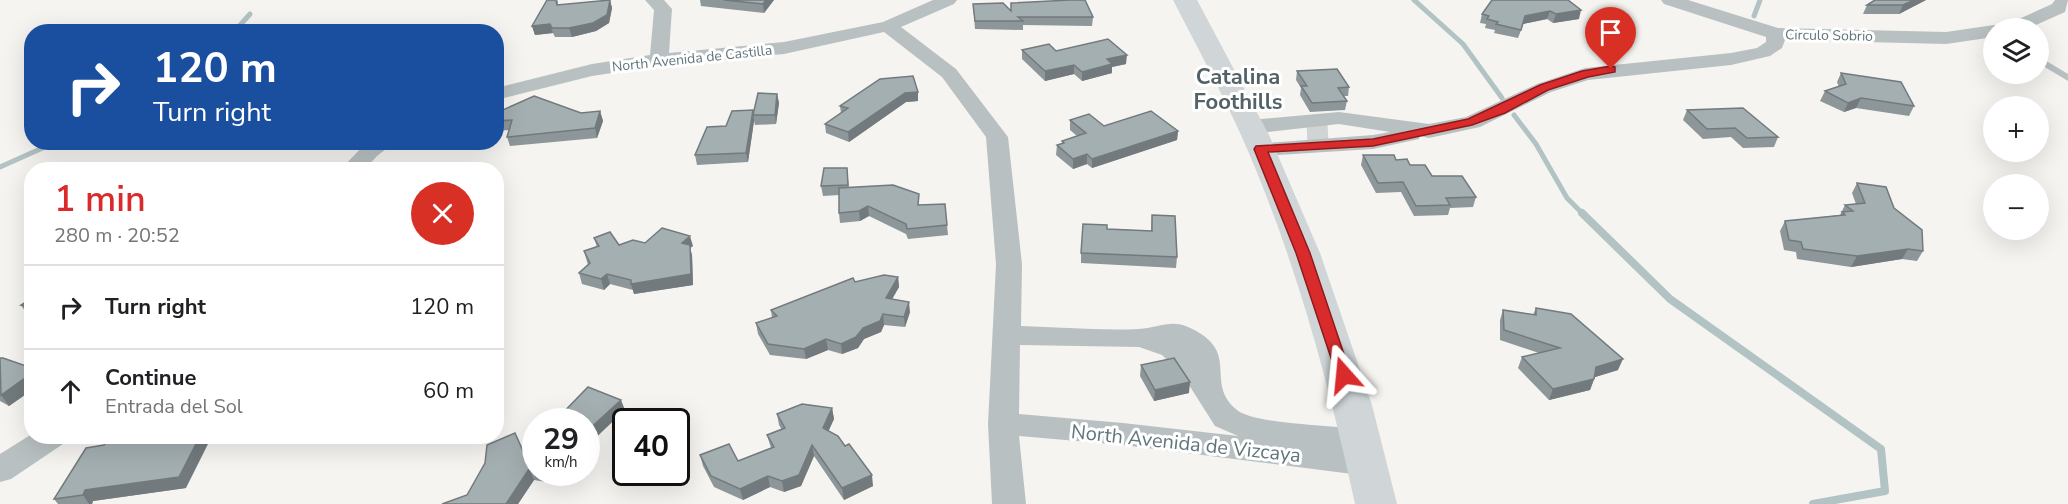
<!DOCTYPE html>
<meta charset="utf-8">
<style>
body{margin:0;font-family:"Nunito Sans",sans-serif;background:#f6f6f6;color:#202124;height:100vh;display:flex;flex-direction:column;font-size:22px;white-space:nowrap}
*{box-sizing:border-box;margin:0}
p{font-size:20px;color:#757577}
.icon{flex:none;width:33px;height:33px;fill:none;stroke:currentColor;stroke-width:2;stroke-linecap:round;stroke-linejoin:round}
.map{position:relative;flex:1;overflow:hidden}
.panel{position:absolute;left:24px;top:162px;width:480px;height:282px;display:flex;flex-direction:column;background:#fff;border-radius:24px;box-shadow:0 6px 24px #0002}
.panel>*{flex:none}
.guide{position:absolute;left:24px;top:24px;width:480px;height:126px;border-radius:24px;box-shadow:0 6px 24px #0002;background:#1a4fa0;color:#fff;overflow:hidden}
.controls{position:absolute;left:1983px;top:18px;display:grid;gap:12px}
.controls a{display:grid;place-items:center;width:66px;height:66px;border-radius:50%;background:#fff;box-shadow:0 6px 24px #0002;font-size:30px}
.speed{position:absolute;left:522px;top:408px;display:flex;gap:12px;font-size:30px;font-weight:700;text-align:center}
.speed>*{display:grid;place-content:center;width:78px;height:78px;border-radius:50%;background:#fff;box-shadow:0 6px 24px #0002;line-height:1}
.speed small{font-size:15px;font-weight:400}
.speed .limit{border:3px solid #111;border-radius:9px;background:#fff;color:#111}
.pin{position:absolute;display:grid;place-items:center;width:51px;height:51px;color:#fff;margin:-62px -26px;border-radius:50% 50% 50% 0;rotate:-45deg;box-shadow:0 0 6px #0007}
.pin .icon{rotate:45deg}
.me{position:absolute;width:66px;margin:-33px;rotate:342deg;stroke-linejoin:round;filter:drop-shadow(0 0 4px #0008)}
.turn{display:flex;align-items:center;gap:21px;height:126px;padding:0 30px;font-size:27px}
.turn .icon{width:78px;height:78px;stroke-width:2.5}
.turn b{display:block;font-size:42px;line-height:51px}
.round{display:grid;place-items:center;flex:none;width:63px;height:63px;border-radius:32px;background:#f6f6f6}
.summary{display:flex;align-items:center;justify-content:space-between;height:102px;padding:0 30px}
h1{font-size:36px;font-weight:600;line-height:45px;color:#da2b2c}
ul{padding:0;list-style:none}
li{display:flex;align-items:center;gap:18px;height:84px;padding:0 30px;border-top:2px solid #e0e0e0}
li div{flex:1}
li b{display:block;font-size:22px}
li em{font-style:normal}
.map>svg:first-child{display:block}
</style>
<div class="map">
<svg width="2068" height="504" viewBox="0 0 2068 504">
<rect width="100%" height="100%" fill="#f5f4f1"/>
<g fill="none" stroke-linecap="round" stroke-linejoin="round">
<!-- stream-far1 -->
<g stroke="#b1c3c3" stroke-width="5">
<path d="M1414,0l49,44 39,54"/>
<path d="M1754,16l6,-16"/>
<path d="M234,32l16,-18"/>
<path d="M1514,115l22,29 31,54 17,17"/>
<path d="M0,167l56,-25"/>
</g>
<!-- stream -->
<path stroke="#b1c3c3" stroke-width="8" d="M1582,213l88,86 211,150 4,42 -72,13"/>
<!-- street-tunnel -->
<path stroke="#d0d4d4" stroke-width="21" stroke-dasharray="21 10" stroke-linecap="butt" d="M1307,134l22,-1"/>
<!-- lane -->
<path fill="#b9c0c1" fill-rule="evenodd" d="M2038,56l30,18v7l-30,-18z"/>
<!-- street -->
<g fill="#b9c0c1" fill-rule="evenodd">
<path d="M645,0h19l8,9 -3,44 115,-11 99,-20 50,-22h24l-3,4 -53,23 55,42 52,68 14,127 -1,62c39,1 79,5 118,3 17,-1 33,-10 49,-2 55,24 15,55 49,83 16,14 100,16 125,19l11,3 5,8 -5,8 -11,3 17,5 5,8 -5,8 -11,4 -245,-31 -104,-9 7,68h-34l-4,-80 8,-160 -10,-127 -44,-60 -58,-45 -100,22 -125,12 -67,10 -96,24v-12l96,-24 58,-9 4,-45zM1020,345l119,2 23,8 20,19 33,52 23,10 -115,-13 -104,-9z"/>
<path d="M1661,0h27l90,28 168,4 48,-7 8,3h-8v9l-48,7 -161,-4 -3,8 -12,8 -39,9 -143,15 -37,12 -71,35 -51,11 -9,-2 -1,3 -46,10 -113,7 -8,-2 -3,-5 3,-5 121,-9 17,-3 -51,-8 -88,10 -8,-2 -3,-5 3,-5 8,-2 88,-8 90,12 37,-7 71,-33 48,-16 146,-15 26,-5 9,-6v-5l-102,-33z"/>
<path d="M2055,0h13l-3,12 -36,16h-23l2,-4 44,-20z"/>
<path d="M367,142h28l-18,14 -13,14h-24z"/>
<path d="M32,434v2h35l-4,8 -52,35 -11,3v-28z"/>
</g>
<!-- secondary -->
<path fill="#d0d6d8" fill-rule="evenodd" d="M1173,0h24l72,135 51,118 52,152 25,99h-42c-27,-126 -62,-252 -114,-369 -21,-46 -45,-90 -68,-135z"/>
</g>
<!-- wall -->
<g fill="#8d9699">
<path d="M558,0v5l52,-5 2,8 -3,15 -13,8 -24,6h-17l-2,-4 -18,2 -3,-9z"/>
<path d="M700,0h74l-10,13 -63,-7z"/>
<path d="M1568,0l11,19 -26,4 -6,-4 -24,5 -5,14 -24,-5 1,-3 -10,-2 1,-4 -6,-1 2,-9z"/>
<path d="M1926,0l-27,14h-36l4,-9z"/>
<path d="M973,4l38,7 82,6 -1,9 -69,-1v5l-48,-1z"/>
<path d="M1022,50l34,1 70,13 -14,3v6l-30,8 -8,-7 -29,7 -23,-22z"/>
<path d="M1297,71l52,16 -1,9h-4l3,5 -2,9 -35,2 -10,-17 1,-7 -5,-8z"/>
<path d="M1841,73l73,33 -5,10 -53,-8 -12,4 -24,-11 5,-10 14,-4 -2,-5z"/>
<path d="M918,92v9l-12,1 -57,40 -23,-9 -1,-9 16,-11 -1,-7z"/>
<path d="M777,94l2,9 -3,21 -21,1 -1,-4 -6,41 -51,3 -2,-10 31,-29 27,-12z"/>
<path d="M1687,110l91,27 -4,10 -31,1 -12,-11 -28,2 -20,-19z"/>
<path d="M600,111l3,10 -6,17 -87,8 -3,-9 2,-7 -13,1v-18h85z"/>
<path d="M1070,120l34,6 74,5 -1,9 -85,28 -5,-4 -14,5 -17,-14 1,-10 5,-2v-2l15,-5 -7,-6z"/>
<path d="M1363,155l47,10 66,32 -3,10 -23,1 -2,7 -34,1 -13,-24 -25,1 -15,-28z"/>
<path d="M847,168l2,20 71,17 25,-1 3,31 -40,4 -2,-5 -37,-18 -9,5 -20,2 -1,-10v-18l-16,1 -2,-10z"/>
<path d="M1857,183l37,25 29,43 -6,10 -15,-2 -51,8 -54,-8 -1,-7 -12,-2 -4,-19 5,-10 55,-6 5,-10 11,-1 -4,-11z"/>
<path d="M1152,215l25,42 -1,11 -95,-5v-10l26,-24 44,2z"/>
<path d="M594,238l25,7 26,-2 48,3 -3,2 2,7 1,30 -59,9 -1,-4 -23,-6 -6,6 -22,-6 -3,-11 9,-8 -4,-14 13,-4z"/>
<path d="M898,277l1,10 -7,12 18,13 -5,15 -21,-2 -3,7 -17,7 -6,9 -16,6 -14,-4 -22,9 -36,-4 -12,-21 -2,-11 16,-5 -1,-8 84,-28z"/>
<path d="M32,298v18h-4l-7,-11z"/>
<path d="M1536,308l82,62 -23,7 -5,13 -41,10 -31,-32 4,-11 17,-4 -39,-13v-20l3,-10 30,5z"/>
<path d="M0,358l32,10v22l-23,16 -9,-5z"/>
<path d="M1141,365l48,28 -35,8 -14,-25z"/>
<path d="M832,408l2,11 -6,12 45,55 -29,14 -30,-44 -13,30 -17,6 -14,-5 -27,13 -29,-13 -11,-21 -3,-11 38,6 33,-13 -4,-13 15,-5 -3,-5 -2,-11z"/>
<path d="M536,441v31h19l-2,11 -19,-3 -16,24h-76l25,-9 57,-42z"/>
<path d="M86,448l100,40 -93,13 -1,3h-34l-4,-5z"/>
</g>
<!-- shaded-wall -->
<g fill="#737a7d">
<path d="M610,0l2,8 -3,15 -13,8 -24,6 -3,-9z"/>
<path d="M766,0h8l-10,13 -1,-9z"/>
<path d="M1914,0h12l-27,14 4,-9z"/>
<path d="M1581,10l-2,9 -26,4 3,-9z"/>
<path d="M1550,11l-3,8 -24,5 -5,14 7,-22z"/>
<path d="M550,24l3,9 -18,2 -3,-9z"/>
<path d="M1127,55l-1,9 -14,3v6l-30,8v-9l25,-13z"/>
<path d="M1074,65v9l-29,7v-10z"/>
<path d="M918,92v9l-12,1 -57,40 -1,-10 57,-39z"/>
<path d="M777,94l2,9 -3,21 -1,-9z"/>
<path d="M1861,98l-5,10 -12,4 4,-9z"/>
<path d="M753,110l1,11 -6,41 -2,-9z"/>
<path d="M600,111l3,10 -6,17 -2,-10z"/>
<path d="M1178,131l-1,9 -85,28v-9z"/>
<path d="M1087,154v10l-14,5v-10z"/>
<path d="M219,165l2,5h-6z"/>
<path d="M868,206l1,10 -9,5 -1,-10z"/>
<path d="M690,236l3,10 -3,2 2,7 1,30 -59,9 -3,-10z"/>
<path d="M1908,249l-6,10 -51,8 6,-11z"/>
<path d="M607,274l3,10 -6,6 -3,-11z"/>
<path d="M898,277l1,10 -12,21 -1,-10z"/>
<path d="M909,302l1,10 -5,15 -1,-10z"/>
<path d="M883,314l1,11 -3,7 -17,7 -6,9 -16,6 -1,-10z"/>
<path d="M826,339l2,11 -22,9 -2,-10z"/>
<path d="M1623,359l-5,11 -26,8 4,-11z"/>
<path d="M32,373v17l-23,16 -8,-11z"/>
<path d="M1594,379l-4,11 -41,10 4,-11z"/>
<path d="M1190,382l-1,11 -35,8 1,-11z"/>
<path d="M621,400l4,10 -38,36 -1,-14z"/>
<path d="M832,408l2,11 -9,20 -2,-11z"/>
<path d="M200,436h12l-26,52 -93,13 -1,3h-3l-6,-9 2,-5z"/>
<path d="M812,445l2,11 -13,30 -17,6 -2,-11z"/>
<path d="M529,469l5,11 -16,24h-12z"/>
<path d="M549,472h6l-2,11z"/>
<path d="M872,475l1,11 -29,14 -2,-12z"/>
<path d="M768,476l2,11 -27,13 -3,-11z"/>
</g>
<!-- building -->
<g fill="#a4afb2" stroke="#737a7d" stroke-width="1.5">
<path d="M547,0h9l1,5 53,-5 -3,15 -14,8 -24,5h-17l-2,-4 -18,2z"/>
<path d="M724,0h42l-3,4z"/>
<path d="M1070,0h15l8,17h-75l5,4h-48l-2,-17 30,-1 8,8v-8z"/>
<path d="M1492,0h76l13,10 -25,4 -6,-3 -25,5 -4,14 -25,-6 2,-2 -11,-3 2,-3 -7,-2z"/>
<path d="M1875,0h39l-11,5h-36z"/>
<path d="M1108,39l19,16 -20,4 5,5 -30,8 -8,-7 -29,6 -23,-21 27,-6 7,7z"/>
<path d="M1337,69l12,18 -11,1 9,13 -35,2 -11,-17h6l-10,-15z"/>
<path d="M1841,73l60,9 13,24 -53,-8 -13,5 -23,-12 21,-7z"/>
<path d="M913,76l5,16 -13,1 -57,39 -23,-8 23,-16 -8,-2 40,-27z"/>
<path d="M758,93l19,1 -2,21h-22z"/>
<path d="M534,96l47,17 19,-2 -5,17 -88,9 5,-17 -16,1v-8z"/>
<path d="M1743,108l35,29 -31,1 -12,-10 -28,1 -20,-19z"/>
<path d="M753,110l-7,43 -51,2 12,-28 19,-1 6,-15z"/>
<path d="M1151,111l27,20 -86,28 -5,-5 -14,5 -16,-14 7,-2 -2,-2 24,-8 -16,-13 19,-6 15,12z"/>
<path d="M1363,155h31l2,5 11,-1 3,6h15l7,11h30l14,21 -30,1 4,7 -34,1 -13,-24 -25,1z"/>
<path d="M219,165l-4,5h-30l3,-4z"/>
<path d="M276,168l-1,2h-29z"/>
<path d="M824,168h23l1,17 -27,1z"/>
<path d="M1857,183l29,4 8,21 28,22 1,21 -15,-2 -51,7 -54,-7 -2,-7 -12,-2 -4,-19 60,-6 -3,-3 11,-1 -8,-6 20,-2z"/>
<path d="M893,185l26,9 -1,11 27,-1 2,21 -40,4 -1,-5 -38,-18 -9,5 -20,2v-25z"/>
<path d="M1152,215l23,1 2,41 -96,-4 2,-29 24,1v4l45,2z"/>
<path d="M662,228l28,8 -8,7 8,2 1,29 -60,10v-4l-24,-6 -6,5 -22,-6 11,-10 -6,-12 15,-5 -5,-8 16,-6 9,13 14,-5 12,3z"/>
<path d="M884,275l14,2 -12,21 23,4 -5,15 -21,-3 -3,7 -17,7 -7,9 -15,7 -15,-5 -22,10 -36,-5 -12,-21 21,-7 -6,-6 82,-32 2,4z"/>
<path d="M32,298v9l-11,-2z"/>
<path d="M1536,308l35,6 52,45 -27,8 -2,12 -41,10 -31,-32 38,-9 -56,-18 -1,-20 33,5z"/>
<path d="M0,358h3l29,10v5l-31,22z"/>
<path d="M1174,358l16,24 -35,8 -14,-25z"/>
<path d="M588,387l33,13 -35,32v-10h-32z"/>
<path d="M802,404l30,4 -9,20 15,8 7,10 4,-2 23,31 -30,13 -30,-43 -13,30 -17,6 -14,-5 -28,13 -29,-13 -11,-21 29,-11 9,17 36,-14 -7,-12 18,-7 -8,-14z"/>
<path d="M515,433l9,20 12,-12v29l-7,-1 -23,35h-64l25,-9 18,-32 2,-18z"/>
<path d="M110,436h90l-21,41 -94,13 -2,5 -29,4 32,-51 18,-3z"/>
</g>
<!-- route -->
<path fill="#da2b2c" stroke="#8e1c1d" stroke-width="1.5" d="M1611,66l4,1v5l-27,5 -40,13 -43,23 -33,12 -99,21 -105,6 42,101 41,122 -2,4h-11l-42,-126 -42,-104 2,-3 117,-7 95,-20 72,-34 42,-14z"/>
<g text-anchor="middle" stroke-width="6" stroke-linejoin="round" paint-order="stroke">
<!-- far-street labels -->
<g font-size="14" fill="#61767b" stroke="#fff">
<text transform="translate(1829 35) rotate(1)" y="5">Circulo Sobrio</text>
<text transform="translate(692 58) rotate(-6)" y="5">North Avenida de Castilla</text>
</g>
<!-- near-street labels -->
<g font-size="20" fill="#61767b" stroke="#fff">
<text transform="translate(1186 443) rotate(6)" y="7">North Avenida de Vizcaya</text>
</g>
<!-- district labels -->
<g font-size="22" font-weight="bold" fill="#526266" stroke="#fff">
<text x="1238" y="84">Catalina<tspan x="1238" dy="25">Foothills</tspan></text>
</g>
</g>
</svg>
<div class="controls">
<a><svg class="icon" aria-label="layers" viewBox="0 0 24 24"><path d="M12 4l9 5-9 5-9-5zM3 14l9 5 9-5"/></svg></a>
<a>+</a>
<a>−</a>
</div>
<div class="speed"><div>29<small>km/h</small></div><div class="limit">40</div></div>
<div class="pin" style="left:1611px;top:69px;background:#d93025"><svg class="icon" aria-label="arrive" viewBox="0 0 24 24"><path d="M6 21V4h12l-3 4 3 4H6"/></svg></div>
<svg class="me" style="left:1344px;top:375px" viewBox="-20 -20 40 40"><path d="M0-17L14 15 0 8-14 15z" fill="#da2b2c" stroke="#fff" stroke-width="4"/></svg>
<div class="guide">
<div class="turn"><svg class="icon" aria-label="right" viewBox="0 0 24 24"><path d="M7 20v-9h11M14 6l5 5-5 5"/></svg><div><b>120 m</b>Turn right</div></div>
</div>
<section class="panel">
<div class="summary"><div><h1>1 min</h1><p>280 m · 20:52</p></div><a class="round" style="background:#d93025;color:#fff"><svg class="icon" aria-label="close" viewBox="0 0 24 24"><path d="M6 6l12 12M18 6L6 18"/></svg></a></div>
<ul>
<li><svg class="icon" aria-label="right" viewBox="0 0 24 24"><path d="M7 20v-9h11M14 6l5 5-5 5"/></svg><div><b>Turn right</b></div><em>120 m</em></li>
<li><svg class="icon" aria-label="ahead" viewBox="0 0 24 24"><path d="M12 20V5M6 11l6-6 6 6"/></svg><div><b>Continue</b><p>Entrada del Sol</p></div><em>60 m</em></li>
</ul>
</section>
</div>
